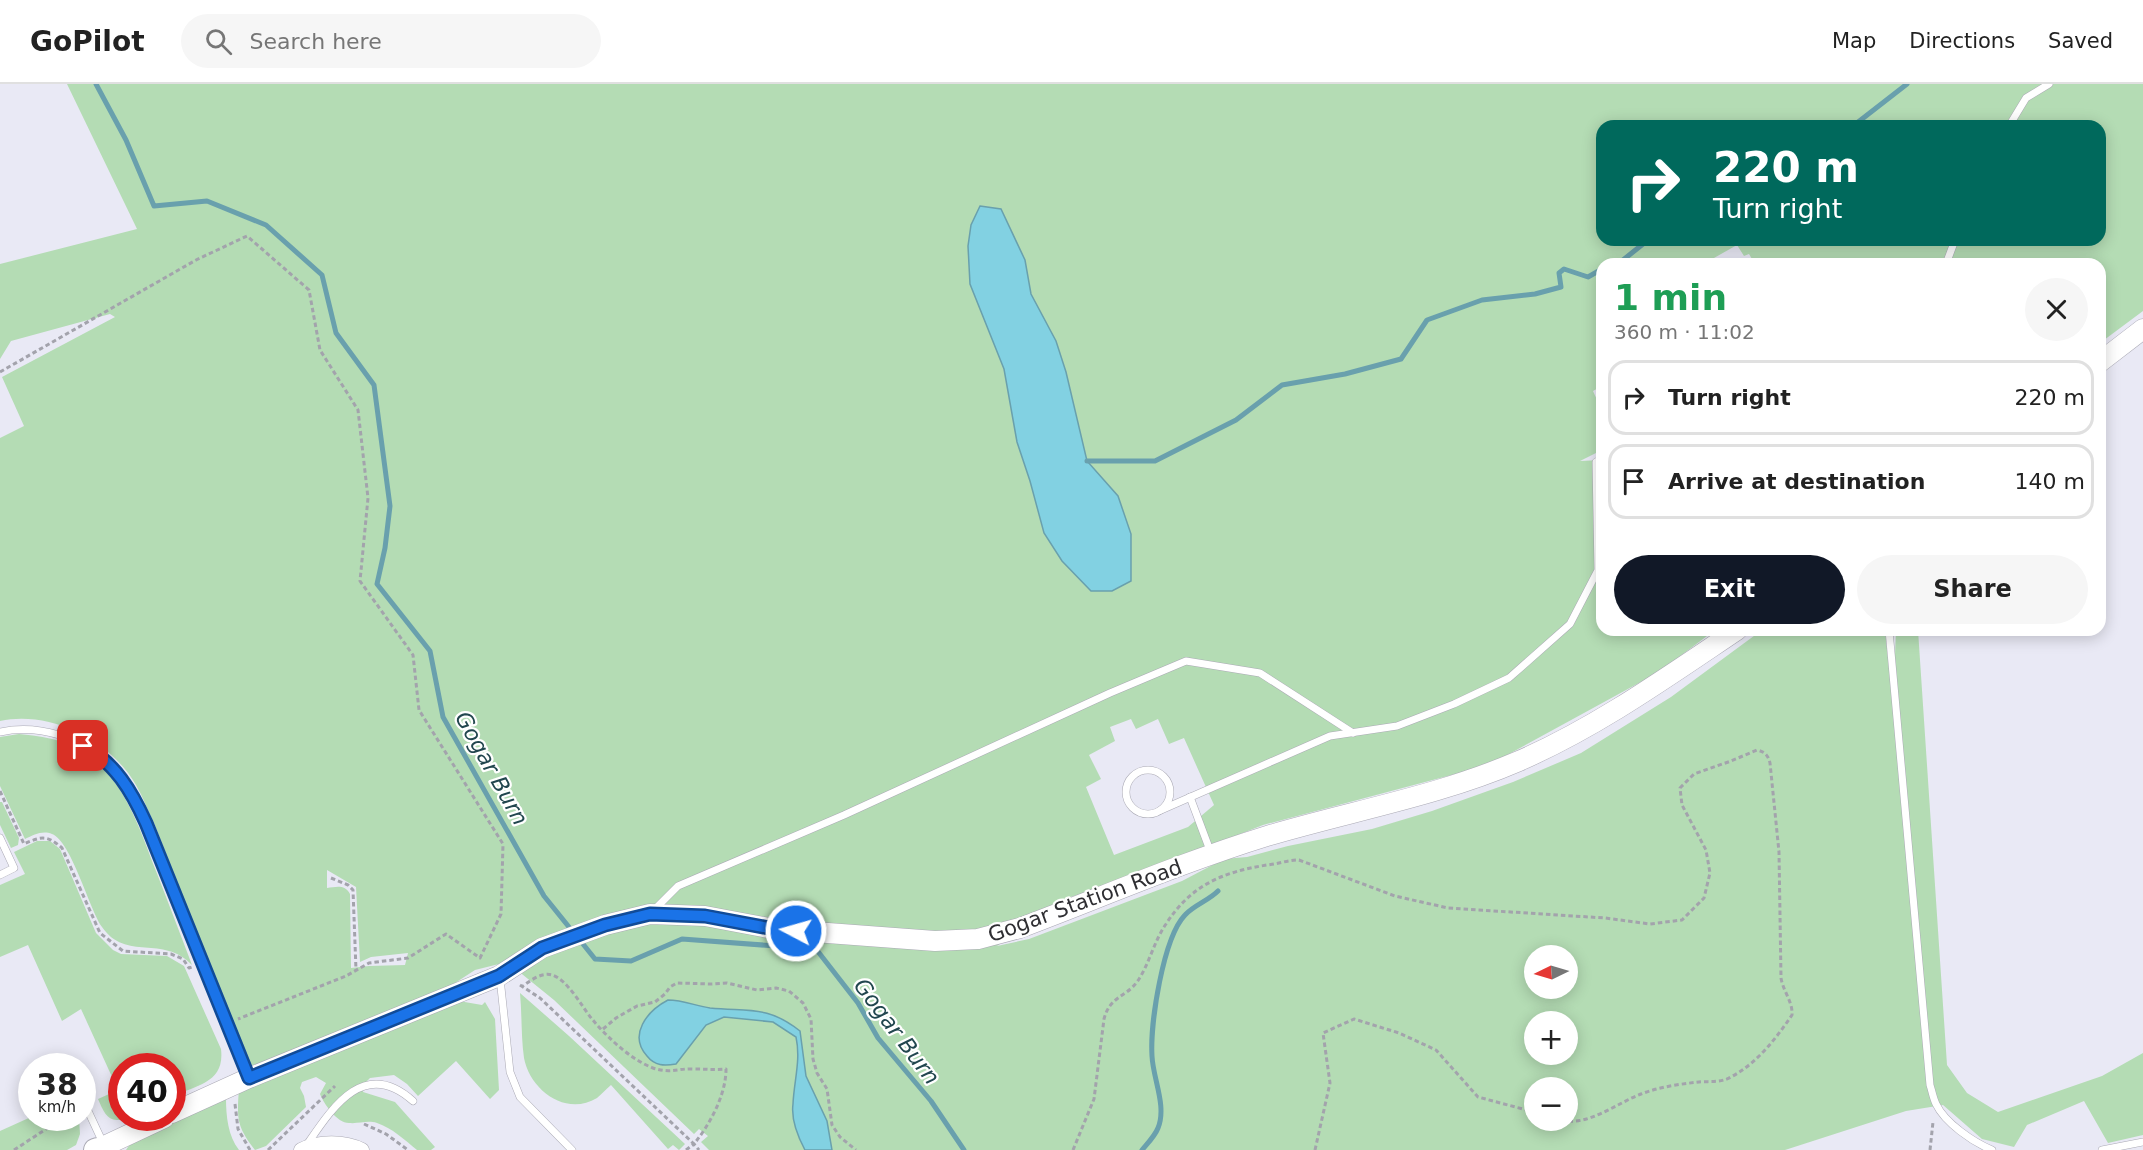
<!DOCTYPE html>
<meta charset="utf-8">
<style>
body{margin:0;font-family:"DejaVu Sans",sans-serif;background:#f6f6f6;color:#222;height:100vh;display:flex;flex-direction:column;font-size:22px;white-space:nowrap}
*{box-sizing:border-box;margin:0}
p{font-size:20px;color:#767676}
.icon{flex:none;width:33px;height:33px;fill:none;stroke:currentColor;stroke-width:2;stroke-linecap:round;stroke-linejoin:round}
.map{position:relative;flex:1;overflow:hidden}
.drawer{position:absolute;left:1596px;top:174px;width:510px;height:378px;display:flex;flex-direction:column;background:#fff;border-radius:18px;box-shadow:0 3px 15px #0003}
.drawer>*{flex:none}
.top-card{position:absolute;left:1596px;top:36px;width:510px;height:126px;border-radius:18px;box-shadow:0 3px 15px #0003;background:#00695c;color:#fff;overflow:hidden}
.needle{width:39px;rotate:265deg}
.tools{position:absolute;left:1524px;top:861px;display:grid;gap:12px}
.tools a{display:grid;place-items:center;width:54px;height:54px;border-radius:50%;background:#fff;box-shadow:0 3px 15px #0003;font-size:30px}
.speed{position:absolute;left:18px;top:969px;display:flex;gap:12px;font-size:30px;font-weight:700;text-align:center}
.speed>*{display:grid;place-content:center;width:78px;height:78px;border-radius:50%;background:#fff;box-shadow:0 3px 15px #0003;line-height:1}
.speed small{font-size:15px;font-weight:400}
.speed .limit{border:9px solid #d22;background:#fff;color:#111}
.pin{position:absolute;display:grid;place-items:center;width:51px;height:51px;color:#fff;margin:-26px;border-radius:12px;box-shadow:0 3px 9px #0006}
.me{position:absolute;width:66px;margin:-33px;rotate:276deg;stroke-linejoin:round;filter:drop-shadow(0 0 4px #0008)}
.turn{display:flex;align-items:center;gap:21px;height:126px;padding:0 18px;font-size:27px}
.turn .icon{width:78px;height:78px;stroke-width:2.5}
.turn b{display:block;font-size:42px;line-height:51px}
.round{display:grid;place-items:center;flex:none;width:63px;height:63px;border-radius:32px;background:#f6f6f6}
.summary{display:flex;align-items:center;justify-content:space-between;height:102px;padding:0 18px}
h1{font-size:36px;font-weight:800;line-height:45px;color:#1e9e55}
.cta{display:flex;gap:12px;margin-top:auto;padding:12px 18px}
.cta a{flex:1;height:69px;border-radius:36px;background:#111827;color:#fff;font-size:24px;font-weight:800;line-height:69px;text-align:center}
.cta a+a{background:#f6f6f6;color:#222}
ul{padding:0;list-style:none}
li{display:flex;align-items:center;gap:18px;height:75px;margin:0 12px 9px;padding:0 6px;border:3px solid #e0e0e0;border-radius:18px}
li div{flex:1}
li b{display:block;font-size:22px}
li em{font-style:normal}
header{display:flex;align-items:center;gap:36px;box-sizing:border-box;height:84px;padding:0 30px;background:#fff;border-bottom:2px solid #e0e0e0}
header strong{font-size:28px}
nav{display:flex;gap:33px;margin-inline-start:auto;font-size:21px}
.search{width:420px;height:54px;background:#f6f6f6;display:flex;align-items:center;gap:15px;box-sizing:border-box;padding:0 21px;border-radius:33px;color:#767676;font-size:22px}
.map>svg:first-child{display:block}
</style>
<header>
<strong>GoPilot</strong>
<div class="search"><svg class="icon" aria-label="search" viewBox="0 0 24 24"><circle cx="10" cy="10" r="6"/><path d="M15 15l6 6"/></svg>Search here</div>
<nav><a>Map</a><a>Directions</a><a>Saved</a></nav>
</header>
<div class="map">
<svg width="2143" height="1066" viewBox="0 0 2143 1066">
<rect width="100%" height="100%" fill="#e9e9f5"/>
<!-- green -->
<g fill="#b4dcb4" fill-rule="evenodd">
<path d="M67,0h2076v227l-43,32v-79h-345l-6,-10 -5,2 -7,-11 -23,13 -2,6h-110v122l-9,5 9,20 -4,3 4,8v28l-22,11 22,-1v170h113l-56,42 -170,93 -226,60 -157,62 -46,13 -63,46 32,-7 153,-58 42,-22 23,-2 41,-11 84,-17 60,-18 81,-29 68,-29 90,-56 91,-67h123l8,73 3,-73h22l29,435 20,28 31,19 104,-36 41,-23v82l-35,8 -24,-42 -57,24 -13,22 -32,-8 -39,-34 -37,6 -121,39h-1076l-8,-8 7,-6 -9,-7 -5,5 -140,-134 -47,-38 -32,8 -20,13 -2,17 29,5 3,-3 10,17 4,71 -9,9 -34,-38 -38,35 -11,-12 -13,-9 -24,3 -6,6 -1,8 32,10 40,45 -4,3h-14c-12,-10 -25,-22 -40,-27 -10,-3 -18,1 -28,0 -12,0 -25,-19 -29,-29l6,-11 -10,-6 -14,5 -2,6 4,8 2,11 -40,39 -11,4c-19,-24 -18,-32 -16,-62l16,-7 -101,-258c-6,-12 -11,-26 -18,-38 -25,-44 -85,-75 -136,-64v-283l24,-12 -22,-49 113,-60 -5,-3 -99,27 -11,18v-95l137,-35zM1602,42h498v114h-498zM1131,635l5,10 22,-10 11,25 15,-6 30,67 -26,22 -74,28 -28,-68 15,-8 -12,-24 26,-14 -5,-14zM327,786l29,17 4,75 11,-5 37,-4 -3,12 -36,1 -18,2 -1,-74c-5,-10 -14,-7 -23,-6zM1534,872h34v32h-34zM1534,938h34v32h-34zM1534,1004h34v32h-34z"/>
<path d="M19,650c24,2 53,7 73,23 35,30 48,73 64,114 12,31 24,62 36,94 -29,-31 -66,-3 -90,-38 -13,-19 -31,-86 -50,-93 -10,-4 -18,1 -27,5l-25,-53v-49z"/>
<path d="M0,718h2l17,36 -1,7 -7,3 -11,-23z"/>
<path d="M37,757h13l10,8 36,84 17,17 8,4 46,2 17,10 37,83c4,33 -23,36 -48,47l-1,-30h-50v52h3c-16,7 -21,-5 -27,-19l20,-9 -37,-81 -19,12 -34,-76 -28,12v-72l25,-11 -11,-22z"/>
<path d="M520,909l49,43 116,108 -6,6 -6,-5 -5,4 -57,-64c-5,4 -9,9 -14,13 -31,19 -67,-8 -73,-40 -3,-21 -2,-44 -4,-65z"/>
<path d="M226,1014c0,18 2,38 13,52h-113l6,-9z"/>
<path d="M31,1033l48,1 1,16 -4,11 -9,5h-67v-19z"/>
</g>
<!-- water -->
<g fill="#82d1e2" stroke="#69a0ad" stroke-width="1.5">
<path d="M980,122l21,3 24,51 6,34 25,47 10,31 21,89 31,35 13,38v47l-19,10h-21l-29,-30 -18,-28 -14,-52 -13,-39 -13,-73 -34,-85 -2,-38 3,-21z"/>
<path d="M668,916c15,0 28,6 42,8 39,4 57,-3 90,23l6,45 21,45 5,29h-27c-7,-13 -14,-31 -12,-46 1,-23 8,-44 3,-67l-23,-15 -49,-5 -18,8 -30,39c-12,2 -21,2 -29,-8 -19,-21 0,-45 21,-56z"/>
</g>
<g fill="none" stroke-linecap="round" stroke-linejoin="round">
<!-- stream -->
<g stroke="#69a0ad" stroke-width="5">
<path d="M96,0l30,56 28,66 53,-5 59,24 56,50 14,58 38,52 16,121 -5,42 -8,36 53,67 13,66 101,179 29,36"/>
<path d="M1853,42l54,-42"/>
<path d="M1618,180l30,-24"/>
<path d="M1087,377h68l81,-41 46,-35 63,-11 56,-15 26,-39 55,-20 53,-6 26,-7 -2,-14 5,-4 24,8 14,-8"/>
<path d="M579,855l16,20 36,2 51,-22 134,10 42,54 20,35 53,63 33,49"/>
<path d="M1142,1066c5,-6 13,-14 16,-22 9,-22 -5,-49 -6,-72 -2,-32 11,-118 33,-141 9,-10 23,-14 33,-24"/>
</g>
<defs>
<g id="lane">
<path d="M2009,42l17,-28 23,-14"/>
<path d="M1946,180l9,-24"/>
<path d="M1889,546l41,455c2,6 3,13 6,19 9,19 37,38 56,46"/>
<path d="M0,648c38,-8 83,5 110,33 34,35 49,89 67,134 23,60 48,119 72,178"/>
<circle cx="1148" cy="708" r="22"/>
<path d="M1190,713l21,56"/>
<path d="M1161,726l169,-74 67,-10 57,-22 55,-26 61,-54 28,-54 -2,-108 6,-3"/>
<path d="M0,754l14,30 -14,7"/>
<path d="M654,826l24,-24 166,-71 266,-122 76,-32 74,12 93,60"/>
<path d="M500,894l10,94 10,25 52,53"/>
<path d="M82,1014l21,45"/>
<path d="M306,1062c26,-38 58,-89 107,-45"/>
<path d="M2102,1066l41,-8"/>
</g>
<path id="street" d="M301,1066c17,-9 44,-9 61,0"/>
<g id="secondary">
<path d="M2100,278l43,-33"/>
<path d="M172,1029l77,-35 250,-102 43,-28 63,-23 45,-11 55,2 69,13 161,12 43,-2 42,-11c82,-31 163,-66 247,-92 84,-25 171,-40 252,-75 78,-34 148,-84 218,-131"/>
<path d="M98,1066v-1l66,-31"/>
</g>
<path id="primary" d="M95,1066l3,-1"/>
</defs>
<!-- lane casing -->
<use href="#lane" stroke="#abaab5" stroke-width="8"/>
<!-- street casing -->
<use href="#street" stroke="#abaab5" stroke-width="15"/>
<!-- secondary casing -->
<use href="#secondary" stroke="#abaab5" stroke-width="21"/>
<!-- primary casing -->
<use href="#primary" stroke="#abaab5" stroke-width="24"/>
<!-- path -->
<g stroke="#a3a3ac" stroke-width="3" stroke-dasharray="4.5 3" stroke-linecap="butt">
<path d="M0,288l196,-112 51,-24 62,54 11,60 38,60 10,88 -8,83 53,74 6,55 84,134 -2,70 -21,44 -34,-24 -38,24 -39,5 -23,13 -108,43"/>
<path d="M0,707l24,53c18,-8 23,-9 38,4l38,85 23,18 48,3 12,5 6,9 3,-1"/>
<path d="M331,794l17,7 5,5 3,80"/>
<path d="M520,901l20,13 154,146c16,-20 32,-49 32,-75 -11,1 -21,0 -32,0 -16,-1 -23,5 -41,-1 -23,-9 -45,-30 -61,-49 -10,-12 -24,-39 -40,-44 -10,-3 -21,5 -29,11"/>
<path d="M603,945l13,-11 21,-12 18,-4 10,-8 5,-7 7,-4 35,1 15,-1 30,7 19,-2 13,3 14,12 8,16 2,40 4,14 10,16 5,36 8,12 16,13"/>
<path d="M235,1020l3,25 12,21"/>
<path d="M364,1040l22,10 22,16"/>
<path d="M14,1066l49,-32"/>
<path d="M268,1066l67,-64"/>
<path d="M686,1066l8,-6 5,6"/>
<path d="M1073,1066l21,-51 10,-80c6,-23 21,-21 33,-37 12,-17 17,-41 29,-58 25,-39 57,-52 101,-59 11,-1 21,-5 32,-5l96,36 53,12 157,10 45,6 32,-4 22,-22 6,-25 -4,-23 -24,-45 -2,-17 14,-14 37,-13 26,-11c8,2 11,5 13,13l9,89 2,126c2,13 12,24 11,37 -17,25 -35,48 -61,62 -10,6 -21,4 -32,5 -19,2 -40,5 -58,12 -22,8 -54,33 -78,26"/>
<path d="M1315,1066l15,-67 -7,-50 31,-14 45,14 37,17 42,47 56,15"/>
<path d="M1930,1066l3,-28"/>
</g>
<!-- lane -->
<use href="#lane" stroke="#fff" stroke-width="7"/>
<!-- street -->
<use href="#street" stroke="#fff" stroke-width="14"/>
<!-- secondary -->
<use href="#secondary" stroke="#fff" stroke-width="20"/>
<!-- primary -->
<use href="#primary" stroke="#fff" stroke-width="22"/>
</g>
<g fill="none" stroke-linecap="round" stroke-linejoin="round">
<defs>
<path id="route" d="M83,662c32,16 49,46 63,77l103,255 250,-102 43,-28 63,-23 45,-11 55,2 69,13 22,2"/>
</defs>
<!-- route casing -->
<use href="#route" stroke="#114b97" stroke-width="15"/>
<!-- route -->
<use href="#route" stroke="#1a73e8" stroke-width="10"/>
</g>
<g text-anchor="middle" stroke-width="4.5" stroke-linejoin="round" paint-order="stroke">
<!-- street labels -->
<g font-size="21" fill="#2e2e32" stroke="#fff">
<text transform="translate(1085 817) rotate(-20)" y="7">Gogar Station Road</text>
</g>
<!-- water labels -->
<g font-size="22" font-style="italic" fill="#21464e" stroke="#fff">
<text transform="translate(492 684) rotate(61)" y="8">Gogar Burn</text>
<text transform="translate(897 947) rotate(53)" y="8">Gogar Burn</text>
</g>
</g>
</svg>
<div class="tools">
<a><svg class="needle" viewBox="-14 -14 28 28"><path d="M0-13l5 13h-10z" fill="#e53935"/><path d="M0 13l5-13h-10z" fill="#767676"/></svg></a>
<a>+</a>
<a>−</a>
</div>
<div class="speed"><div>38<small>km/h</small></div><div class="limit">40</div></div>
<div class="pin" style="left:83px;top:662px;background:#d93025"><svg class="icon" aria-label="arrive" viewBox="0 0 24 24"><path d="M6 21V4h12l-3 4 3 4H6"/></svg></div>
<svg class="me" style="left:796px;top:847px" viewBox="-20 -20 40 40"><circle r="17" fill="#1a73e8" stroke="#fff" stroke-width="3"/><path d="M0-11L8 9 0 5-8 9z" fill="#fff"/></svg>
<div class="top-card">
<div class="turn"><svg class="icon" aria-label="right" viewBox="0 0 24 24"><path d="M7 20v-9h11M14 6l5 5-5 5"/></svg><div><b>220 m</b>Turn right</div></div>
</div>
<section class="drawer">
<div class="summary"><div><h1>1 min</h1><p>360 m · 11:02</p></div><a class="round"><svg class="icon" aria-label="close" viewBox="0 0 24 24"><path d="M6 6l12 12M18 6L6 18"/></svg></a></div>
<ul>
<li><svg class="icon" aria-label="right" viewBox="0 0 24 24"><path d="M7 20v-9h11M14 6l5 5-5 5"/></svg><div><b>Turn right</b></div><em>220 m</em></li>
<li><svg class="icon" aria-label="arrive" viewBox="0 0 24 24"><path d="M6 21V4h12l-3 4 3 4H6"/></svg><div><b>Arrive at destination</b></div><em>140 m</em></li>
</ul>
<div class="cta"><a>Exit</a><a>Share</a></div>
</section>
</div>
